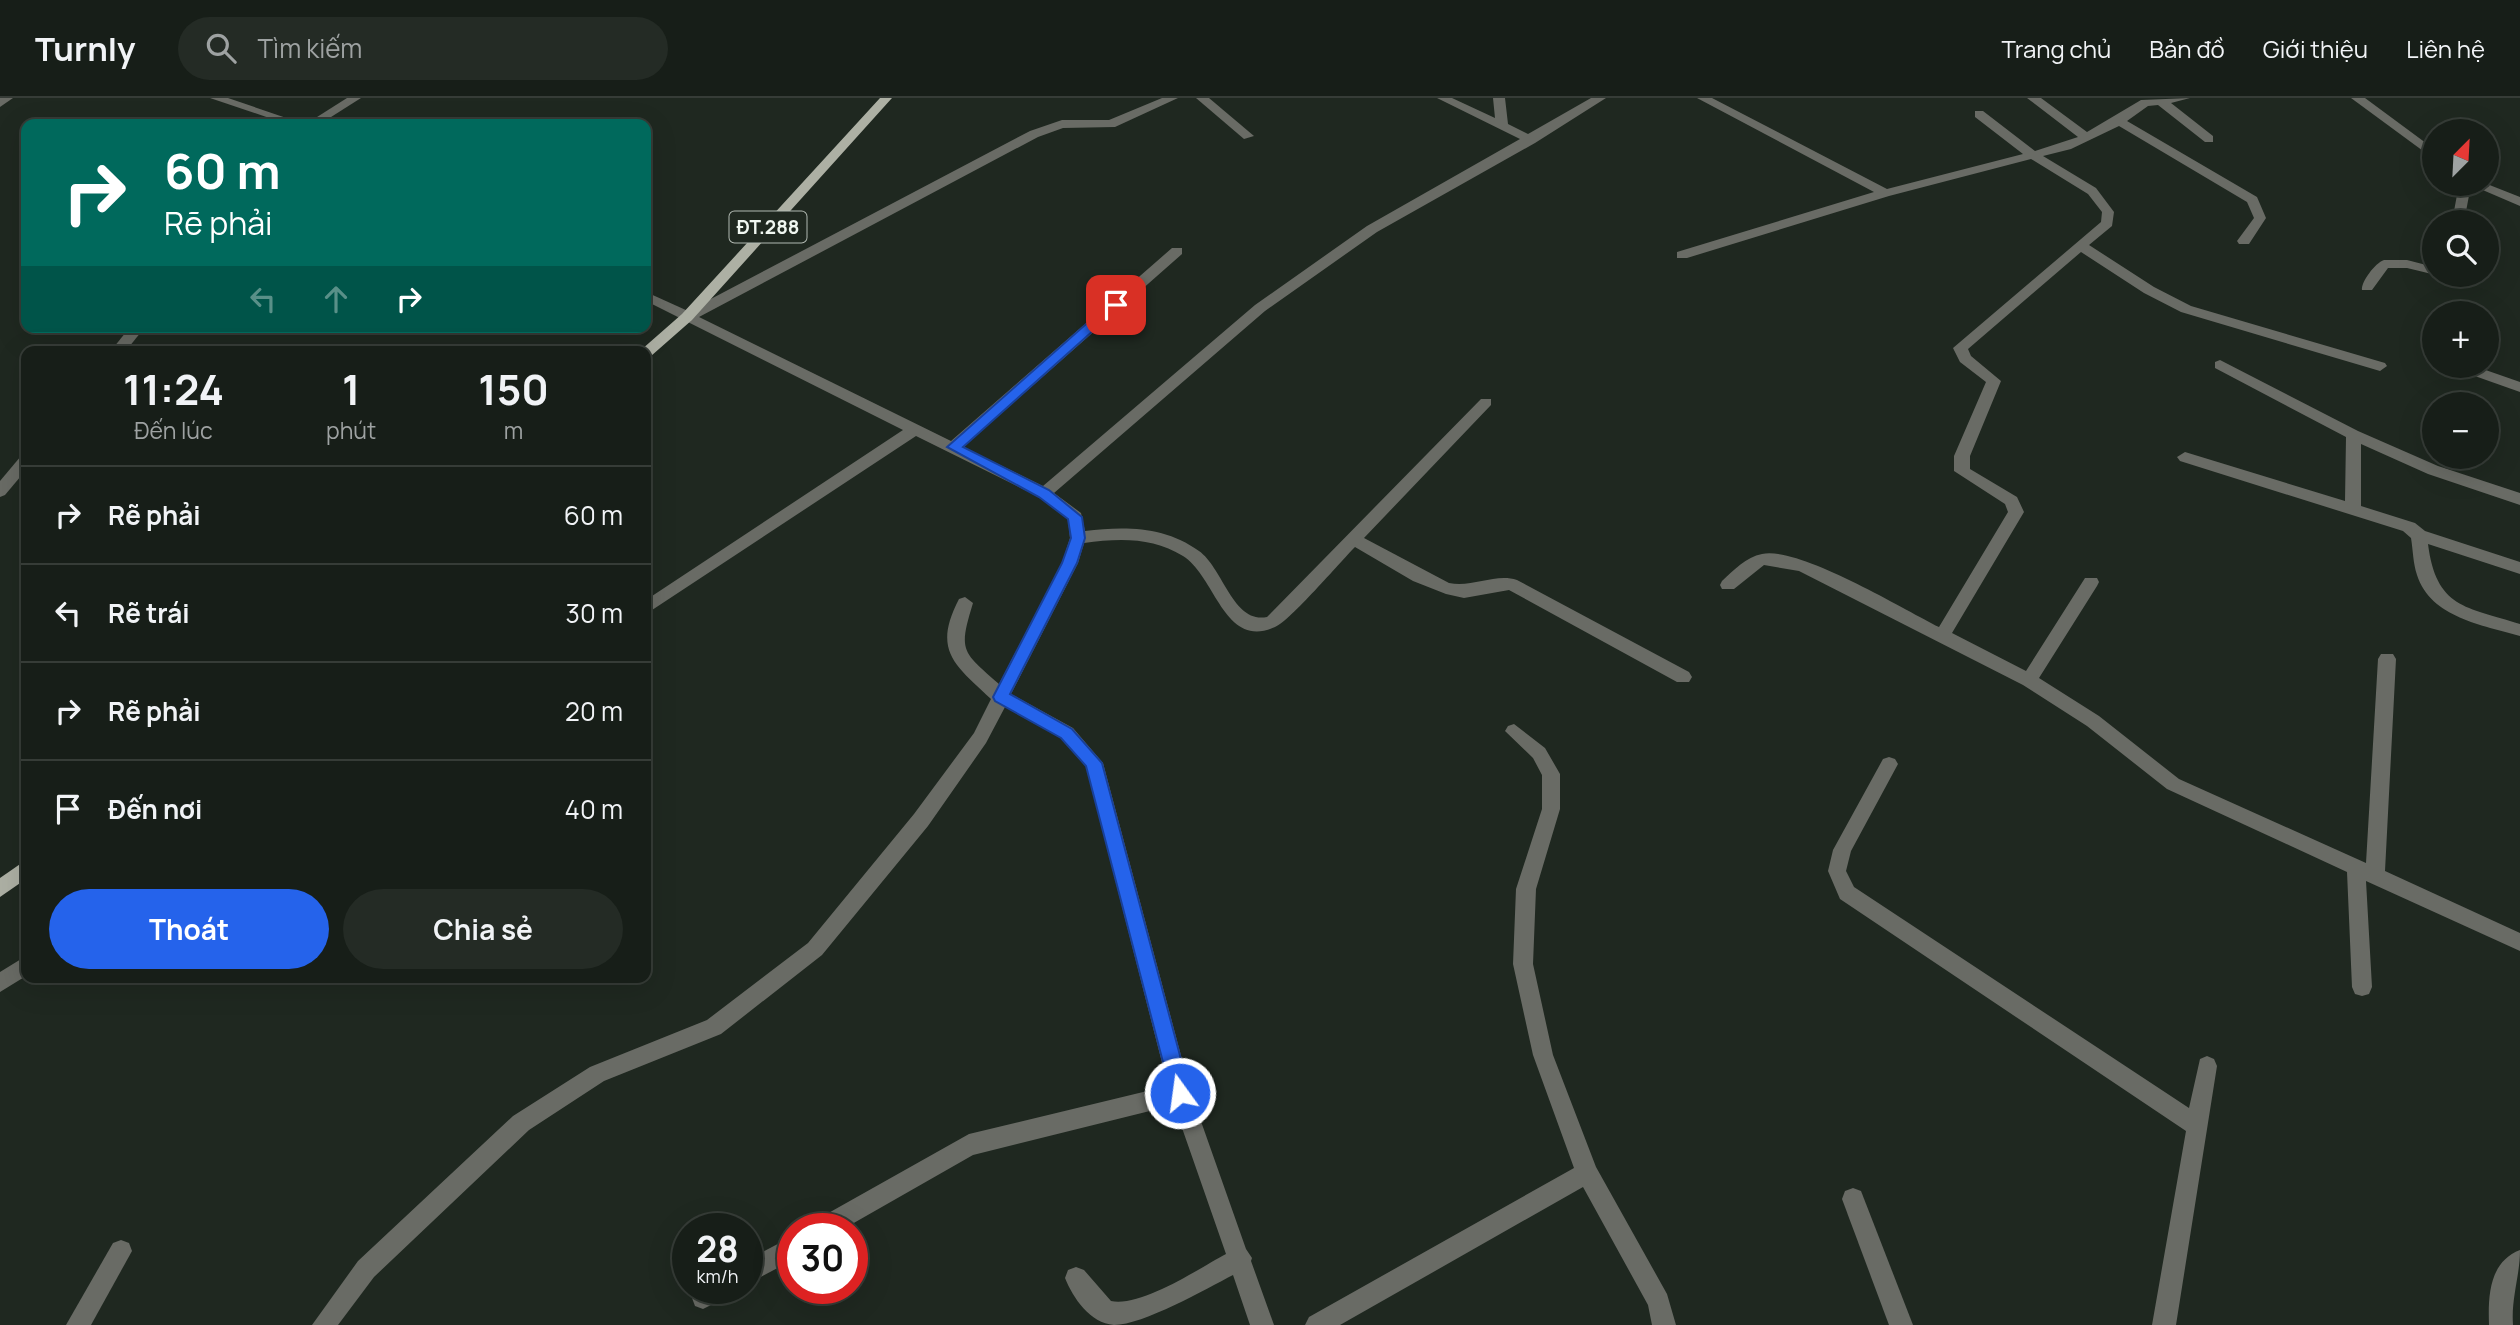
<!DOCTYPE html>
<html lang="vi">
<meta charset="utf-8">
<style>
body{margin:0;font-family:Manrope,sans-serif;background:#242b25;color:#f1f3f6;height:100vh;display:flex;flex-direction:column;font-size:26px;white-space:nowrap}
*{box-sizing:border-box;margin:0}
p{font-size:23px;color:#9ea2a2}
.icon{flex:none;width:38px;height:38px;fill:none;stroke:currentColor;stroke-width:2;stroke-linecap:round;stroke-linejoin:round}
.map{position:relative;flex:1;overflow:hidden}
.sheet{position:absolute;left:21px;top:248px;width:630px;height:637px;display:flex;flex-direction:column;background:#171e18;border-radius:14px;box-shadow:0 7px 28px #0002,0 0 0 2px #363c37}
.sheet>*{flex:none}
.guide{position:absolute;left:21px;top:21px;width:630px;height:214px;border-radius:14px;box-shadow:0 7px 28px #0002,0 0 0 2px #363c37;background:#00695c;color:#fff;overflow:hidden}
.needle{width:46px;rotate:24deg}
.controls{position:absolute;left:2422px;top:21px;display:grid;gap:14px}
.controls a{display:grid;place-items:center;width:77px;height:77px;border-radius:50%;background:#171e18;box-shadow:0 7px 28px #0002,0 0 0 2px #363c37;font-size:35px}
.speed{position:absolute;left:672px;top:1115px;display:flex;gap:14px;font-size:35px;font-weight:700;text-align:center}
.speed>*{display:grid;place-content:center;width:91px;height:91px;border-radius:50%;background:#171e18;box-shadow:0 7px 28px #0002,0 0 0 2px #363c37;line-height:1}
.speed small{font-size:18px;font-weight:400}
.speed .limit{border:10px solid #d22;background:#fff;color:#111}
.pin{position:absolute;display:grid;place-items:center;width:60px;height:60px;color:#fff;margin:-30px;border-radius:14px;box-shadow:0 4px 10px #0006}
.me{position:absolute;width:77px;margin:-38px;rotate:346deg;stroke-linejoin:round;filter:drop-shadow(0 0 5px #0008)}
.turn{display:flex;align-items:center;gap:24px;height:147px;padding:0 28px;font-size:32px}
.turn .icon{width:91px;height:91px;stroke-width:2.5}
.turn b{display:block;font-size:49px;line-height:60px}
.lanes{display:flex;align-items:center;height:66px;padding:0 28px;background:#0003;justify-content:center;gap:35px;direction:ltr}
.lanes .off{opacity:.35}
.eta{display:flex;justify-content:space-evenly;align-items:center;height:119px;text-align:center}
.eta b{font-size:42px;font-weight:700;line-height:49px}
.primary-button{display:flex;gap:14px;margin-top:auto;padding:14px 28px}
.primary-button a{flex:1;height:80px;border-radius:42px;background:#2563eb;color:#fff;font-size:28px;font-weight:700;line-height:80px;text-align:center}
.primary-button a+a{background:#242b25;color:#f1f3f6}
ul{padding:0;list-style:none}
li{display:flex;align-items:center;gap:21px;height:98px;padding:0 28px;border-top:2px solid #363c37}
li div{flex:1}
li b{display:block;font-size:26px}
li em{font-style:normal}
header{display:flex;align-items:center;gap:42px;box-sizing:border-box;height:98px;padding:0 35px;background:#171e18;border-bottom:2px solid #363c37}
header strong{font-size:33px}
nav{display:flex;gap:38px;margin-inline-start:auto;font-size:24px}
.search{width:490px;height:63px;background:#242b25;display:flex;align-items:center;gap:18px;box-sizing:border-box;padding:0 24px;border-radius:38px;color:#9ea2a2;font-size:26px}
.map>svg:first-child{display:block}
</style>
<header>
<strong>Turnly</strong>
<div class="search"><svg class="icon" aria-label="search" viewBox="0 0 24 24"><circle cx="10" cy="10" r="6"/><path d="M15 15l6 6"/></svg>Tìm kiếm</div>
<nav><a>Trang chủ</a><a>Bản đồ</a><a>Giới thiệu</a><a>Liên hệ</a></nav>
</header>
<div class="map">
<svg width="2520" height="1227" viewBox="0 0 2520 1227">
<rect width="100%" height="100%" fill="#1f2820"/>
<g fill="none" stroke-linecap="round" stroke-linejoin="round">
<!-- minor -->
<g fill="#696b65" fill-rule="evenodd">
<path d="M0,0h13l-13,9z"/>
<path d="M210,0h18l76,26h-17z"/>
<path d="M347,0h14l-41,26h-14z"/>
<path d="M1162,0h16l-63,29 -52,1 -25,9 -339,180 252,124 221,-193h10v6l-219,193 80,39 212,-181 112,-79 153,-87 -83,-41h15l43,20 -2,-20h12l3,26 20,10 63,-36h15l-71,45 -158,89 -112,79 -211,182 27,20 4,18c39,-5 80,-5 114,20 24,17 34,73 68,66l214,-218h10v6l-127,133 85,45c23,5 46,-10 68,-3l172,92 3,5 -3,5h-12l-168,-92 -45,8 -18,-4 -33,-13 -58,-34c-15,15 -65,74 -80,80 -51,23 -59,-50 -92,-71 -30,-19 -64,-18 -99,-13l-6,20 -67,131 62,34 30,35 88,330 55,156 6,9 -1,3 23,64h-24l-17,-50c-27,14 -90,50 -119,50 -24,-2 -41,-27 -49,-47l3,-8 8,-3 8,3 27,31c31,6 87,-32 115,-47l-52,-149 -201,50 -128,73h-32l3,-8 153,-86 199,-48 -82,-320 -25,-28 -56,-31 -19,36 -58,83 -106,129 -101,79 -117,47 -75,49 -155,147 -36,48h-26l46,-64 155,-145 77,-49 117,-47 101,-77 106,-129 60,-81 17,-34c-36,-34 -59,-48 -32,-100l6,-2 8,6c-15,49 -11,48 26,81l63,-121 8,-25 -2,-19 -29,-22 -123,-61 -270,178v-14l257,-170 -257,-129v-9l42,19 342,-180 32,-11h47z"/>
<path d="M1196,0h13l45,38 -10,3z"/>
<path d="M1697,0h15l175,91 136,-35 -48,-37v-6h8l52,40 43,-14 -51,-39h14l46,34 54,-32 49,-2 -19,5 42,33v6h-8l-47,-37 -10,1 -21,15 130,76 9,21 -17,26h-10l-2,-3 17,-23 -7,-16 -128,-76 -48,23 -28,7 53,32 18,24 -2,14 -23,19 65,42 37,19 194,57 2,3 -7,5 -199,-59 -37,-19 -63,-41 -113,97 3,7 30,25 -31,75v13l47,28 7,15 -72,121 74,38 59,-93h12l2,4 -2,4 -58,92 60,38 80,63 187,84 12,-204 3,-5h12l3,5 -11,212 135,62v18l-154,-70 6,106 -3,7 -7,2 -7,-2 -3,-7 -5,-115 -180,-83 -80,-63 -64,-41 -224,-114 -35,-6 -30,24h-12l-2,-4 2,-4c12,-11 24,-24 40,-27 37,-8 139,54 177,73l69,-115 -3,-8 -51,-33v-15l32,-74 -26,-20 -7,-14 148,-126 1,-10 -14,-18 -57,-35 -142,37 -202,62h-10v-6l197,-60z"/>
<path d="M2351,0h14l69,51v10z"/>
<path d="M2459,86h28l33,13v9l-49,-21 -7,37h-12z"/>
<path d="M2384,162h23l27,7 2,8 -29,-7h-19l-16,22h-10c-1,-8 13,-27 22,-30z"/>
<path d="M130,229h15l-20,25h-15z"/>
<path d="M2220,262l138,71 80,35 82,27v12l-92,-31 -67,-30v62l54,17 10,8 95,31v12l-92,-30c8,64 38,63 92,80v12c-37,-11 -89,-18 -103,-61 -4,-12 -4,-25 -6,-37l-8,-7 -223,-70 -3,-4 8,-5 160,49 1,-64 -131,-69v-6z"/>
<path d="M2477,269l43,15v10l-48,-17v-6z"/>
<path d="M26,357v15l-21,25 -5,2v-16l21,-25z"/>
<path d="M1514,626l31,24 15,26v35l-24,80 -3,75 20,91 43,112 71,127 9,31h-24l-4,-20 -65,-118 -243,138h-35l4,-8 265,-149 -41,-113 -20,-91 3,-75 26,-80v-34l-9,-17 -28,-27 3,-5z"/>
<path d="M1889,659l6,2 3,5 -47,87 -5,20 8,16 335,221 11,-49 7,-3 7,3 3,7 -41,259h-24l34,-194 -346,-232 -12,-28 5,-21 50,-91z"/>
<path d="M26,858v20l-26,16v-20z"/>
<path d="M1853,1090l8,3 52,134h-24l-47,-126 3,-8z"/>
<path d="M793,1138v24l-46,24v-24z"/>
<path d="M121,1142l8,3 3,8 -41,74h-25l47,-82z"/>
<path d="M2520,1152c0,26 -9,48 -7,75h-24c-1,-29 0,-63 31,-75z"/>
<path d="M698,1190h34l-3,8 -26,13 -8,-3 -3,-8z"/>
</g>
<!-- major -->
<g fill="#adb0a4" fill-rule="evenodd">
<path d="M880,0h12l-200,222 -41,36 -5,2v-6h-6l1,-2 41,-36z"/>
<path d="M26,762v19l-26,18v-19z"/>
</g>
</g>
<!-- route -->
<path fill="#2563eb" stroke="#184099" stroke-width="2" d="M1111,204l11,3 -159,142 86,43 33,27 3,21 -8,25 -67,131 62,35 30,34 88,330 -3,6 -7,3 -7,-3 -2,-6 -85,-327 -25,-28 -66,-37 -2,-4 69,-134 9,-25 -3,-19 -29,-22 -92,-50z"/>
<g text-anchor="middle" stroke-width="7" stroke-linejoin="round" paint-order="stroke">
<!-- shield labels -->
<rect fill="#1f2820" stroke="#b1b9b2" stroke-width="2" x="729.5" y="113.5" width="77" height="31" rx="5"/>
<g font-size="19" font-weight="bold" fill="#f0f7f1">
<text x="768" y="136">ĐT.288</text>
</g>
</g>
</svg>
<div class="controls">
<a><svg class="needle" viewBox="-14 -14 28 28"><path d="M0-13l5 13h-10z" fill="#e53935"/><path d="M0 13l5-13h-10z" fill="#9ea2a2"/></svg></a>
<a><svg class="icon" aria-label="search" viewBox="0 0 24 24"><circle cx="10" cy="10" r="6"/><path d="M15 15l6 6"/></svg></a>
<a>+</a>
<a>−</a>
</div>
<div class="speed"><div>28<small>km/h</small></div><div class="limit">30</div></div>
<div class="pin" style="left:1116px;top:207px;background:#d93025"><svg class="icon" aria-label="arrive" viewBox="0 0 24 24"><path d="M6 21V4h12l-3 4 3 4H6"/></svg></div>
<svg class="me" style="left:1180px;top:995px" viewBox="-20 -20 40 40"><circle r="17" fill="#2563eb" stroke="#fff" stroke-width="3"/><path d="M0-11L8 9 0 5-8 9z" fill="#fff"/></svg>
<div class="guide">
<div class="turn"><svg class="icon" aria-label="right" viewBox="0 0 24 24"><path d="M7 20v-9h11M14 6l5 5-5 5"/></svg><div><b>60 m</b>Rẽ phải</div></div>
<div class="lanes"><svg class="icon off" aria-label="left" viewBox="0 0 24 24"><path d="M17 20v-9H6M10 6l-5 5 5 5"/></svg><svg class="icon off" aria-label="ahead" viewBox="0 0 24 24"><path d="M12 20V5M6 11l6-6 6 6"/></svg><svg class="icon" aria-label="right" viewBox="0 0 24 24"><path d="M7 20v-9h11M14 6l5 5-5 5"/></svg></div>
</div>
<section class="sheet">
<div class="eta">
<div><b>11:24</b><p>Đến lúc</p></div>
<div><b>1</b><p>phút</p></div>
<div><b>150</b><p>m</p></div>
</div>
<ul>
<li><svg class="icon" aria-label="right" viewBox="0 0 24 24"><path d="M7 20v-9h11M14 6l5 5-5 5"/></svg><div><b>Rẽ phải</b></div><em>60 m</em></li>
<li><svg class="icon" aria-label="left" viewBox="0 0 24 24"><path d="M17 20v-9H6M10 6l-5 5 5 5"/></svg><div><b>Rẽ trái</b></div><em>30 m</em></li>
<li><svg class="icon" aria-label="right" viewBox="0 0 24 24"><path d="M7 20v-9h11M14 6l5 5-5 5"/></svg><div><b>Rẽ phải</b></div><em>20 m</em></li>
<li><svg class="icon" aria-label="arrive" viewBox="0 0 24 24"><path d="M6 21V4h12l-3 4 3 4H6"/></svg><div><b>Đến nơi</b></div><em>40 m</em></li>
</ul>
<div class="primary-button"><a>Thoát</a><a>Chia sẻ</a></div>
</section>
</div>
